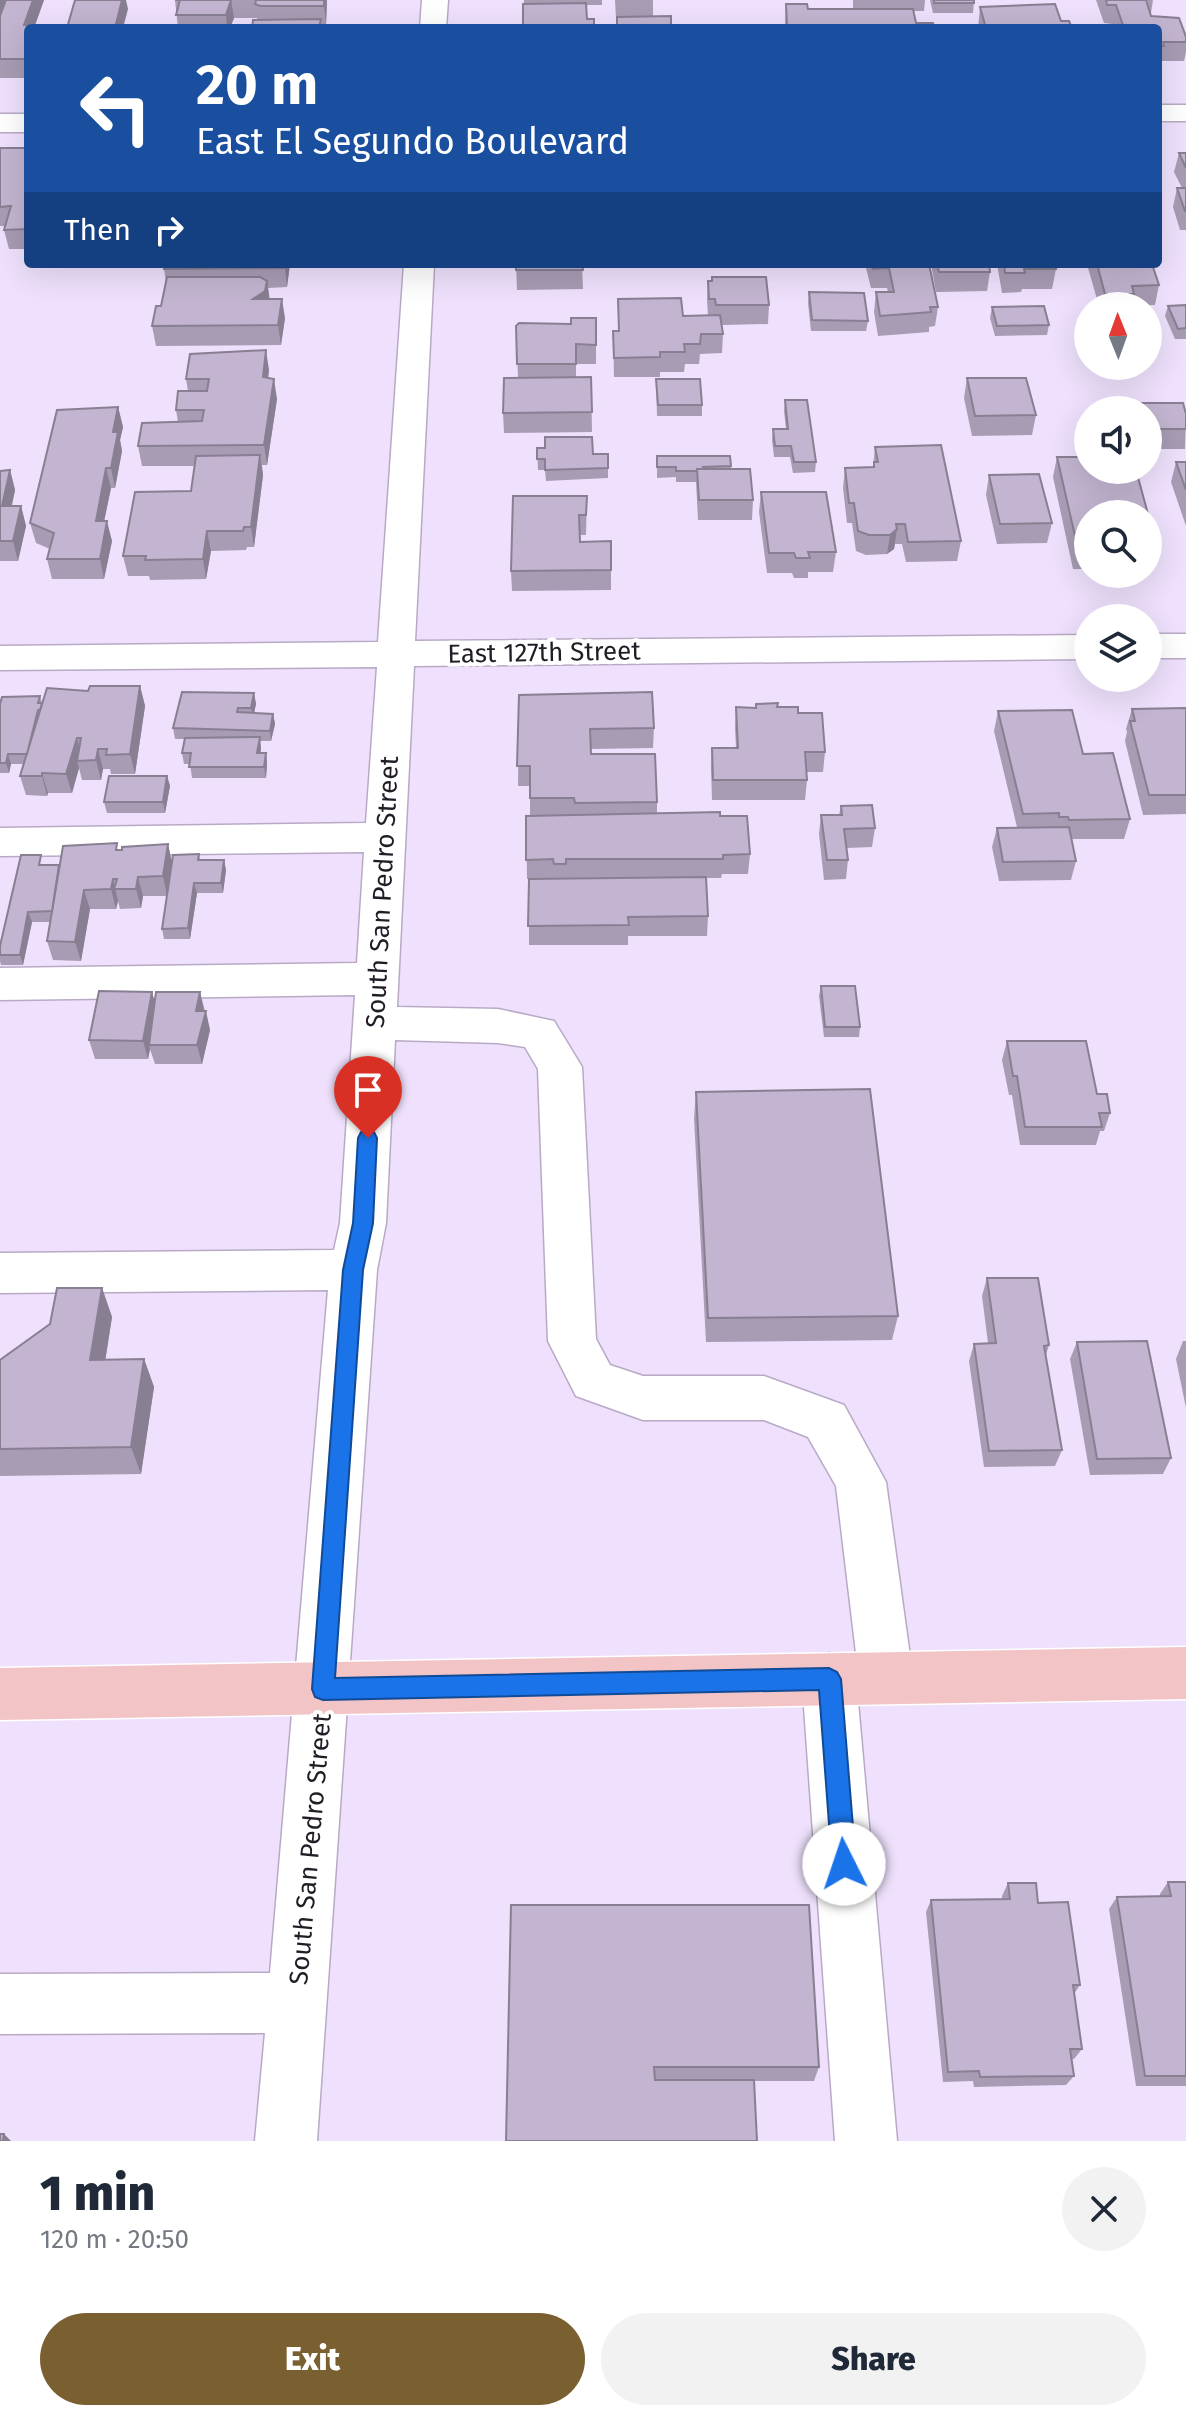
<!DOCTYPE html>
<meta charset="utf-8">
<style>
body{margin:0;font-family:"Fira Sans",sans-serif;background:#f2f2f3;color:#1f2937;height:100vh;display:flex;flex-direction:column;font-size:30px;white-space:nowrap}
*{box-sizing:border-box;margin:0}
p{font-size:26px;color:#747a83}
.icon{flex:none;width:44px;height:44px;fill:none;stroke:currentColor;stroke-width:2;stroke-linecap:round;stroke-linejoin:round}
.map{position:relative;height:2141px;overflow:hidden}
.side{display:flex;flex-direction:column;background:#fff;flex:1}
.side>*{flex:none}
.top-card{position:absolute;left:24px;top:24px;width:1138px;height:244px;border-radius:8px;box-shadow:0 8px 32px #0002;background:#1a4fa0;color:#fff;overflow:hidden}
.needle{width:52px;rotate:359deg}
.controls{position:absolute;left:1074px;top:292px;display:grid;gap:16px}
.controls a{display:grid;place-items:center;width:88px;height:88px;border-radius:50%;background:#fff;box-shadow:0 8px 32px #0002;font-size:40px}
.pin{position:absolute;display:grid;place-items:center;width:68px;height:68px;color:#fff;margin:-82px -34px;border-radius:50% 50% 50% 0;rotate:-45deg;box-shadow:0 0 8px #0007}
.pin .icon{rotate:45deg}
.me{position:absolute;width:88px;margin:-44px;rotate:356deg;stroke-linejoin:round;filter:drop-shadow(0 0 6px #0008)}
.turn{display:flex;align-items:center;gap:28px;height:168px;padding:0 40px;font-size:36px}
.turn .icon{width:104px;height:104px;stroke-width:2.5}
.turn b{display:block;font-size:56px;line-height:68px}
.then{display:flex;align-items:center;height:76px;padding:0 40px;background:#0003;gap:16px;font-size:30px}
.round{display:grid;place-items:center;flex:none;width:84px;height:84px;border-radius:42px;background:#f2f2f3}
.head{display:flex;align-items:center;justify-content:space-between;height:136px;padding:0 40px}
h1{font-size:48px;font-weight:800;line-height:60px}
.action{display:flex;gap:16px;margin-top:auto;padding:16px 40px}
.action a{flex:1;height:92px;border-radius:48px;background:#7a5f31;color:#fff;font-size:32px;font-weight:800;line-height:92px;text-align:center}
.action a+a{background:#f2f2f3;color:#1f2937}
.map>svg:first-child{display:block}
</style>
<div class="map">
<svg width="1186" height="2141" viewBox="0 0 1186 2141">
<rect width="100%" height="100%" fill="#efe1fd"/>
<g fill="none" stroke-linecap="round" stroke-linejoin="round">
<defs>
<g id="minor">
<path d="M422,0h26l-2,28h-26z"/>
<rect x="1158" y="105" width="28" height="16"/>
<rect x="0" y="114" width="28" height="18"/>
<path d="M404,264h30l-19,377 673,-6v24l-674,7 -17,341 101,2 56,12 28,46 14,272 14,26 33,11h121l80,29 42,77 27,196 -8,18 -19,8 -19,-8 -8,-18 -23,-192 -28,-49 -44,-17h-121l-67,-24 -28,-55 -10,-272 -13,-22 -27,-4 -103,-3 -9,183 -9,47 -60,871h-62l10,-108 -265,1v-60l270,-1 58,-683 -328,3v-40l334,-3 6,-27 15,-228 -355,5v-32l357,-5 7,-111 -364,4v-28l366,-5 11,-156 -377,3v-24l378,-4z"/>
<rect x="1148" y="634" width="38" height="24"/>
<path d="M829,1653l19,8 8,18 41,462h-62l-33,-462 8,-18z"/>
</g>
<path id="major" d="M1186,1647v52l-1186,21v-52z"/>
</defs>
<!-- minor casing -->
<use href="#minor" stroke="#b8aac5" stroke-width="3"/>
<!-- major casing -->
<use href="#major" stroke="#fff" stroke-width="3"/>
<!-- minor -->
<use href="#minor" fill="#fff" fill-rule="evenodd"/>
<!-- major -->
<use href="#major" fill="#f2c4c6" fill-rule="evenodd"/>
</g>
<!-- wall -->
<g fill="#a89cb4">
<path d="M0,0h44l-9,25h15v3h-22v50h-28z"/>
<path d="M175,0h152l-1,25 -69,-5v-2h-23l-4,10h-52z"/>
<path d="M524,0h78v5h-16l1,14 7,7v2h-71z"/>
<path d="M615,0h38v16l-37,2z"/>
<path d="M853,0h72l-1,11h-11l3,12 18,5h-149l1,-24 22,5h45z"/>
<path d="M930,0h44l-1,13h-40z"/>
<path d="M1096,0h57l-2,13v3l35,21v15l-2,9h-23l-1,4h-2v-37h-44l-2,-4 -8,-1z"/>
<path d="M980,7l81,14 11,7h-94z"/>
<path d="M0,148h28v101h-19l-5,-19 1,-4h-5z"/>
<path d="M1179,153h7v77h-6l-7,-23 4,-19h5l-8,-16z"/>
<path d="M165,264h125l-3,23 -19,1 1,11 16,19 -4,27 -125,1 -4,-20 9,-20 5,-24 -2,-13z"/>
<path d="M516,264h66l1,25 -66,1z"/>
<path d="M865,264h64l9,43 -3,19 -6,1v5l-51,4 -4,-24 2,-20h12l-1,-4h-16z"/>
<path d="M931,264h58l1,8 -3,19 -51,1z"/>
<path d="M997,264h57l2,5 -4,20h-30l-1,3 -19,1z"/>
<path d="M1089,264h8l62,21 -4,20 -56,1 -11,-38z"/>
<path d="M708,281l61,24 -1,19 -46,1 1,9 -1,19 -22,1 -1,10h-14l-1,8h-24v5h-46l-1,-46h5v-32l65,17h25l-1,-16z"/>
<path d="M809,292l59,29 -2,10h-55l-3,-28z"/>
<path d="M1186,305v34h-11l-10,-23 3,-10z"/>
<path d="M992,307l57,18 -2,10 -52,1 -5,-18z"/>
<path d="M596,318v46h-20v14l15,-1 1,55 -88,1 -1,-20 15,-35 -2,-52 55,-2z"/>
<path d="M269,370l-1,8 9,21 -10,66h-5l1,10 -9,72h-7l-1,3 -35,1 -5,28 -56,1 -1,-4h-21l-5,-20 68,-65 4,-25h-53l-4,-20 40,-24 -2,-12 12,-19 -2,-12z"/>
<path d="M967,378l69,37 -4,20 -60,1 -8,-38z"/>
<path d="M656,379l46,26v11h-45z"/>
<path d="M785,400l31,62 -1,10 -22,1 -3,-16h-16l-2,-17 1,-11h13l-2,-18z"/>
<path d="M1138,403l48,11 -1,35h-37v-39h-11z"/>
<path d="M118,407l5,20 -3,13 2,11 -7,37h-4l-7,33 8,20 -8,38h-52l-5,-20 3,-10 -14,-6 -6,-20z"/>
<path d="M875,447l86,94 -4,20 -51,1 -4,-18h-7l-1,5 -7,5 -21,1 -10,-4 -4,-28h-5l-4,-35 2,-20 28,-1z"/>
<path d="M537,448l56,6h15v24l-62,3 -1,-11h-7z"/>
<path d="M657,456h73l1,13 22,31 -1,20h-54l-2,-38h-20v-5l-19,1z"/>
<path d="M1057,457l31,57v55h-15l-20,-92z"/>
<path d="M1176,462h10v64l-15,-44z"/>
<path d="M10,470l5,20 -3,16h9l5,20 -8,35h-18v-90z"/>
<path d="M989,475l63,48 -5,20 -50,1 -11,-49z"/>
<path d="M761,492l75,60 -3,20h-25v6h-14l-2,-5h-25l-8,-61z"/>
<path d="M587,496l-1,39h-6v7l31,-1v49l-99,1 -1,-20z"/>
<path d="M1148,514l9,36 -5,20h-4z"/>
<path d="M140,686l5,20 -10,68h-24l-1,-5h-7l-2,11h-19l-3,-12 -7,25h-24l-1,3 -21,-1 -6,-19 4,-12h-13l-2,9h-9v-69l40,-8 2,7 46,-12z"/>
<path d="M254,693l2,11 -2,9 19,1 2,10 -4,17h-11l1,12h5l1,10 -1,15h-74l-2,-14h-6l-2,-11 2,-14h-9l-2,-11z"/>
<path d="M519,695l135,33 -1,20 -62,1v5l66,48v11l63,3 30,38 -2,20h-26l-1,4h-15l2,38 -1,20h-79v9h-99v-66h-2l-1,-63h4v-30h-12z"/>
<path d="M756,704l21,3 21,6 27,39 -2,20h-17l1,8 -2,20h-93l-1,-32 1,-20h24l-1,-21 1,-20 20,1z"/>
<path d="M1186,708v106l-43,1 -18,-74 2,-9 -1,-3 6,-20z"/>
<path d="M998,711l85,43 47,65 -6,20h-53l5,22 -5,19 -72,1 -7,-34 5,-19 20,-1 -23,-96z"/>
<path d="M167,776l3,10 -5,27h-58l-3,-11z"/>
<path d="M841,806l34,22 -3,19 -25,1 1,12 -2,19 -22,1 -5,-46 2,-19h18z"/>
<path d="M168,844l4,19 27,-9 1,6h24l2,10 -3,23h-26l-7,46h-26l-2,-10 5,-33h-24l-2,12 -21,1 -2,-8 -2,8h-26l-9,52 -28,-1 -6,-19 4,-19h-19l-9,43h-22l-1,-4v-15l44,-81h15l60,-15z"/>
<path d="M821,986l39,41 -1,10h-35l-5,-41z"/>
<path d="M152,992l3,11 45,-11 10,38 -8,34h-47l-5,-15 -2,10h-53l-6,-19z"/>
<path d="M1007,1041l90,53 13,19 -6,18h-4l-4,14h-76l-8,-50h-3l-7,-35z"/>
<path d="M696,1092l202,224 -6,24 -186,2 -12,-224z"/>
<path d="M987,1278l62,67 -3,10 16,95 -7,16 -71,1 -15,-106 5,-17 14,-1 -6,-47z"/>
<path d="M102,1288l10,29 -7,43 39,-1 10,28 -13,87 -141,2v-116z"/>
<path d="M1183,1341h3v67l-10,-49z"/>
<path d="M1077,1342l94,116 -8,16 -73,1 -20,-116z"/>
<path d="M1168,1882h18v204h-50l-27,-177 8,-12 43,-1v-2z"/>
<path d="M1008,1883l30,20 42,82 -6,9 8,55 -8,10h-3l3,17 -8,9 -92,2 -1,-6 -30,1 -17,-170 5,-12 71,-1v-3z"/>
<path d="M511,1905l308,162 -5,14h-60l-248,60z"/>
</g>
<!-- shaded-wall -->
<g fill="#887f92">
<path d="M0,0h8l-8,25z"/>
<path d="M33,0h11l-10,28 -10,-3z"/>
<path d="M120,0h6l2,9 -5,19h-8z"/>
<path d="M231,0l3,18 -4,10h-3l-1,-13z"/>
<path d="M324,0h3l-1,25 -2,-19z"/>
<path d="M285,264h5l-3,23 -2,-19z"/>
<path d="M267,281l3,20 -17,-2z"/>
<path d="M282,299l3,19 -4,27 -3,-20z"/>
<path d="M266,350l3,20 -3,27 -3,-20z"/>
<path d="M274,379l3,20 -10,66 -3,-20z"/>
<path d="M118,407l5,20 -3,13 2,11 -7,37 -4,-20 2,-36z"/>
<path d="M260,455l3,20 -9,72 -3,-20z"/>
<path d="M106,468l5,20 -11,53 -4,-20z"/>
<path d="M10,470l5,20 -8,36 -5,-20z"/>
<path d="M21,506l5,20 -8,35 -5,-20z"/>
<path d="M107,521l5,20 -8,38 -4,-20z"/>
<path d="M897,529l-3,20 -7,5 3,-19z"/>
<path d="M207,531l4,20 -5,28 -3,-20z"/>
<path d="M140,686l5,20 -10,68 -5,-20z"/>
<path d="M254,693l2,11 -3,14 -2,-10z"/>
<path d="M273,714l2,10 -4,17 -1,-10z"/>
<path d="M260,737l1,11 -2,15 -2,-10z"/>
<path d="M77,738l5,20 -5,3 2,7 -7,25 -6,-19z"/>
<path d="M98,749l5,20 -2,11 -5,-20z"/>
<path d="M266,753l1,10 -1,15 -2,-11z"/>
<path d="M8,754l3,10 -2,9 -3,-10z"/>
<path d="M42,773l6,20 -1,3 -5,-20z"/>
<path d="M167,776l3,10 -5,27 -2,-11z"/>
<path d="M168,844l4,19 -5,33 -4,-20z"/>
<path d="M224,860l2,10 -3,23 -2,-10z"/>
<path d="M138,877l5,19 -2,12 -5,-19z"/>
<path d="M113,879l5,22 -2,8 -5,-20z"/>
<path d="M194,883l3,10 -7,46 -2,-11z"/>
<path d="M84,890l6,19 -9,52 -6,-19z"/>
<path d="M28,912l4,10 -9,43 -3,-10z"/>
<path d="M152,992l5,19 -8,34 1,4 -2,10 -5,-18z"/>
<path d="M200,992l4,19h-8z"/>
<path d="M206,1011l4,19 -8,34 -5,-19z"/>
<path d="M102,1288l10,29 -11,71 -11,-28z"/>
<path d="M144,1359l10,28 -13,87 -10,-27z"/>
<path d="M4,2134l7,7h-8z"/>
</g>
<!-- building -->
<g fill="#c3b5d1" stroke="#887f92" stroke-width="2">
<path d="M6,0h27l-9,25h26l-2,3h-20v31h-28v-43z"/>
<path d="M75,0h47l-7,28h-48z"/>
<path d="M175,0h56l-5,15h-50l4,-15z"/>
<path d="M256,0h68v6h-64l-5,-2z"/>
<rect x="934" y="0" width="40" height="3"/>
<path d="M1106,0h40l5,16 28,2 7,19v5h-23l1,4h-6v-18h-34l-8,-23h-9z"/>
<path d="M586,3l1,16h7v7h-71v-22z"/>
<path d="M786,4h21l1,5h105l3,14h17l1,5h-147z"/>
<path d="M1055,4l6,17h8l3,7h-86l-6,-21z"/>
<path d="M671,16v12h-54v-11z"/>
<path d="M321,19l-2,9h-67l1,-8z"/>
<path d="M0,148h28v81l-24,1 7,-24 -11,1z"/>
<path d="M1179,153h7v15z"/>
<path d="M1177,188h9v23h-1z"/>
<path d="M165,264h120v4l-121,1z"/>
<path d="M516,264h66l1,6h-67z"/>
<path d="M872,264h57l9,43h-8l1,5 -51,4 -4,-24h18l-5,-24 -16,1z"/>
<path d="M937,264h52l1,8h-51z"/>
<path d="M1004,264h50l2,5h-32l1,4h-20z"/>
<path d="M1097,264h55l7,21 -27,1 2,8h-29z"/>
<path d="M167,277h93l7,4 -2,10 -12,8h29l-4,26 -126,1 4,-20h5z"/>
<path d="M712,277h54l3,28h-53l-1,-6h-6l-1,-18h4z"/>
<path d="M809,292l55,1 4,28 -56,-1z"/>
<path d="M681,298l2,18 37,-1 3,19h-22l-1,10h-16l1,8h-25v5l-46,1 -1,-27h6l-1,-32z"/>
<path d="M1186,305v23l-8,1 -10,-23z"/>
<path d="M1044,306l5,19 -52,1 -5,-19z"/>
<path d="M571,318h25v27l-20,-1v20h-59l-1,-38 3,-3 52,1z"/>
<path d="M266,350l-3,27 11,2 -10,66 -126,1 4,-23 60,-2 2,-11h-28l2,-19h29l2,-12h-23l4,-25z"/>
<path d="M591,377l1,35 -89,1 1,-35z"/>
<path d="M967,378h59l10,37 -61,1z"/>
<path d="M656,379h44l2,26h-44z"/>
<path d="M785,400h22l9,62h-22l-3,-16h-16l-2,-17h15z"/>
<path d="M1138,403h45l3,11v15h-38v-19h-8z"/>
<path d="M118,407l-5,25h5l-7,36h-5l-10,53h11l-7,38h-53l7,-26 -24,-10 27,-113z"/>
<path d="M545,437h47l1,17h15v14l-63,2v-11h-8v-11h8z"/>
<path d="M941,445l20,96 -53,1 -3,-18h-9l1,5 -7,6h-21l-11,-4 -4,-28h-5l-4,-35 29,-1v-5h4l-3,-15z"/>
<path d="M260,455l-9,72h-7l-1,4h-36l-4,28 -58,1 1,-4h-23l12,-64 56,-1 5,-35z"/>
<path d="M657,456h73l1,10 -28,1 1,2h-7v2h-21v-4h-19z"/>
<path d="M1057,457h31v13h48l12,44h-60v36l-10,-1z"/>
<path d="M1176,462h10v28z"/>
<path d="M697,469h53l3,31h-54z"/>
<path d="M10,470l-8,36h19l-8,35h-13v-70z"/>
<path d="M1039,474l13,49 -52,1 -11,-49z"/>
<path d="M761,492h65l10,60h-28l2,6h-14l-2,-5h-25z"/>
<path d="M513,496h74l-1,19h-7l1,27 31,-1v29l-100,1z"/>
<path d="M1148,514l9,36h-9z"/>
<path d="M90,686h50l-10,68 -24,1 1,-6h-9l-2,11 -19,1 4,-23h-4l-11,36 -24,-1v3h-22l27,-88 41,3z"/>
<path d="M182,692l72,1 -3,15h-13l-1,4 36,2 -3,17 -97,-3z"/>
<path d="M652,692l2,36 -64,1 1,25h64l2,48 -82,1 -1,-5h-44v-32h-13l2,-71z"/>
<path d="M40,696l-2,7h4l-2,7h-2l-11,44h-19l-2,9h-6v-59l2,-7z"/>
<path d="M778,703l-1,4h21v6h24l3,39h-20l2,28h-94l-1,-32h26l-2,-41 20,1v-4z"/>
<path d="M1186,708v87h-37l-19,-74h5l-3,-12z"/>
<path d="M1072,710l11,44 30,-1 17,66 -61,1 -1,-3h-9v-4l-36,1 -25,-103z"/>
<path d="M260,737l-3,16h9l-2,14h-75l2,-14h-9l3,-15z"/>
<path d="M109,776h58l-4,26h-59z"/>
<path d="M872,805l3,23 -31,1 4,31h-21l-6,-45h21l-1,-9z"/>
<path d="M720,812v4h27l3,38 -27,1v4h-157v5h-12l-1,-5 -27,1v-44z"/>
<path d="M1069,827l7,34 -73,1 -6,-34z"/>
<path d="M117,843l-1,7h6v-3l46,-3 -5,32 -25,1 -2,12h-22l3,-10h-4l-2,10 -27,1 -9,52 -28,-1 16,-95z"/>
<path d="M199,854l-1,6h26l-3,23h-27l-6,45 -26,1 11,-74z"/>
<path d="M21,855h20l-2,10h20l-7,46 -24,1 -8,43h-20v-9z"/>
<path d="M706,877l2,39 -80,1 1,8 -101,1 1,-47z"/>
<path d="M821,986h34l5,41h-35z"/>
<path d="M99,991l53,1 -9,49 -54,-1z"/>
<path d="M156,992h44l-4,19h10l-9,34h-48z"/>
<path d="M1007,1041h79l11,53h10l3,19h-11l3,14h-77l-8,-51h-4z"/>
<path d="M870,1089l28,227 -190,2 -12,-226z"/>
<path d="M987,1278h51l11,67 -5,1 18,104 -73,1 -15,-107 22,-1z"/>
<path d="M57,1288h45l-12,72 54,-1 -13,88 -131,2v-89l50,-36z"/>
<path d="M1147,1341l24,117 -74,1 -20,-117z"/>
<path d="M1168,1882h18v194h-41l-28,-179 54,-1z"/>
<path d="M1008,1883h28l2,20 30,-1 12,83h-7l9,64h-12l4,27 -94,1 -1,-6 -31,1 -17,-172 79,-1z"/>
<path d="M511,1905h298l10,162h-165l1,13h99l3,61h-251z"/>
<path d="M0,2134h4l-1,7h-3z"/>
</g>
<!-- route -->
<path fill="#1a73e8" stroke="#114b97" stroke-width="2" d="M368,1130l6,2 3,6 -4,85 -10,47 -28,408 494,-10 8,4 4,7 15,185 -4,8 -8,4 -8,-4 -4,-8 -13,-174 -496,10 -8,-3 -3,-8 31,-419 10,-47 5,-85 3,-6z"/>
<g text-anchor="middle" stroke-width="8" stroke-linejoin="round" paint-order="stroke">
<!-- street labels -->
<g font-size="26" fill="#211c26" stroke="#fff">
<text transform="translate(544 652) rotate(-1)" y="9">East 127th Street</text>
<text transform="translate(382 892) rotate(-87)" y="9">South San Pedro Street</text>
<text transform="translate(310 1849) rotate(-85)" y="9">South San Pedro Street</text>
</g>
</g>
</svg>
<div class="controls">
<a><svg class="needle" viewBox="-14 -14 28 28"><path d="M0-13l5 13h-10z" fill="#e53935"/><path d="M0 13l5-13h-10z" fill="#747a83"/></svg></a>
<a><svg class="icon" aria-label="sound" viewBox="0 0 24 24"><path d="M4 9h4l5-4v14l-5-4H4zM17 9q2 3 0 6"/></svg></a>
<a><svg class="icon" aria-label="search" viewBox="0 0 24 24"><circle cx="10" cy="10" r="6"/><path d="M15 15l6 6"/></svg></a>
<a><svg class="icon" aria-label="layers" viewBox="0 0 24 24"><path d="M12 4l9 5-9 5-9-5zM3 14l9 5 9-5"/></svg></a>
</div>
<div class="pin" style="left:368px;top:1138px;background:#d93025"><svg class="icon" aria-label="arrive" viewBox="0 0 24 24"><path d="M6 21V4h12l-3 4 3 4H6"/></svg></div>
<svg class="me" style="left:844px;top:1864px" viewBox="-20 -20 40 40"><circle r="19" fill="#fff"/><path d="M0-13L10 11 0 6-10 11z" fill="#1a73e8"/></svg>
<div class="top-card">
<div class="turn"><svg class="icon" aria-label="left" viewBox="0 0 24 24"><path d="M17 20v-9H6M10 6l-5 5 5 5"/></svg><div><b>20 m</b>East El Segundo Boulevard</div></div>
<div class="then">Then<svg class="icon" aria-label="right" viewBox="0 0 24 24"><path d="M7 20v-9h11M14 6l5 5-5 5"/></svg></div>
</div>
</div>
<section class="side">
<div class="head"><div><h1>1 min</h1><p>120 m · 20:50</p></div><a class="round"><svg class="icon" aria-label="close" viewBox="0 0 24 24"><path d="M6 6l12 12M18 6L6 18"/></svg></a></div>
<div class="action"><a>Exit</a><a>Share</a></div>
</section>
